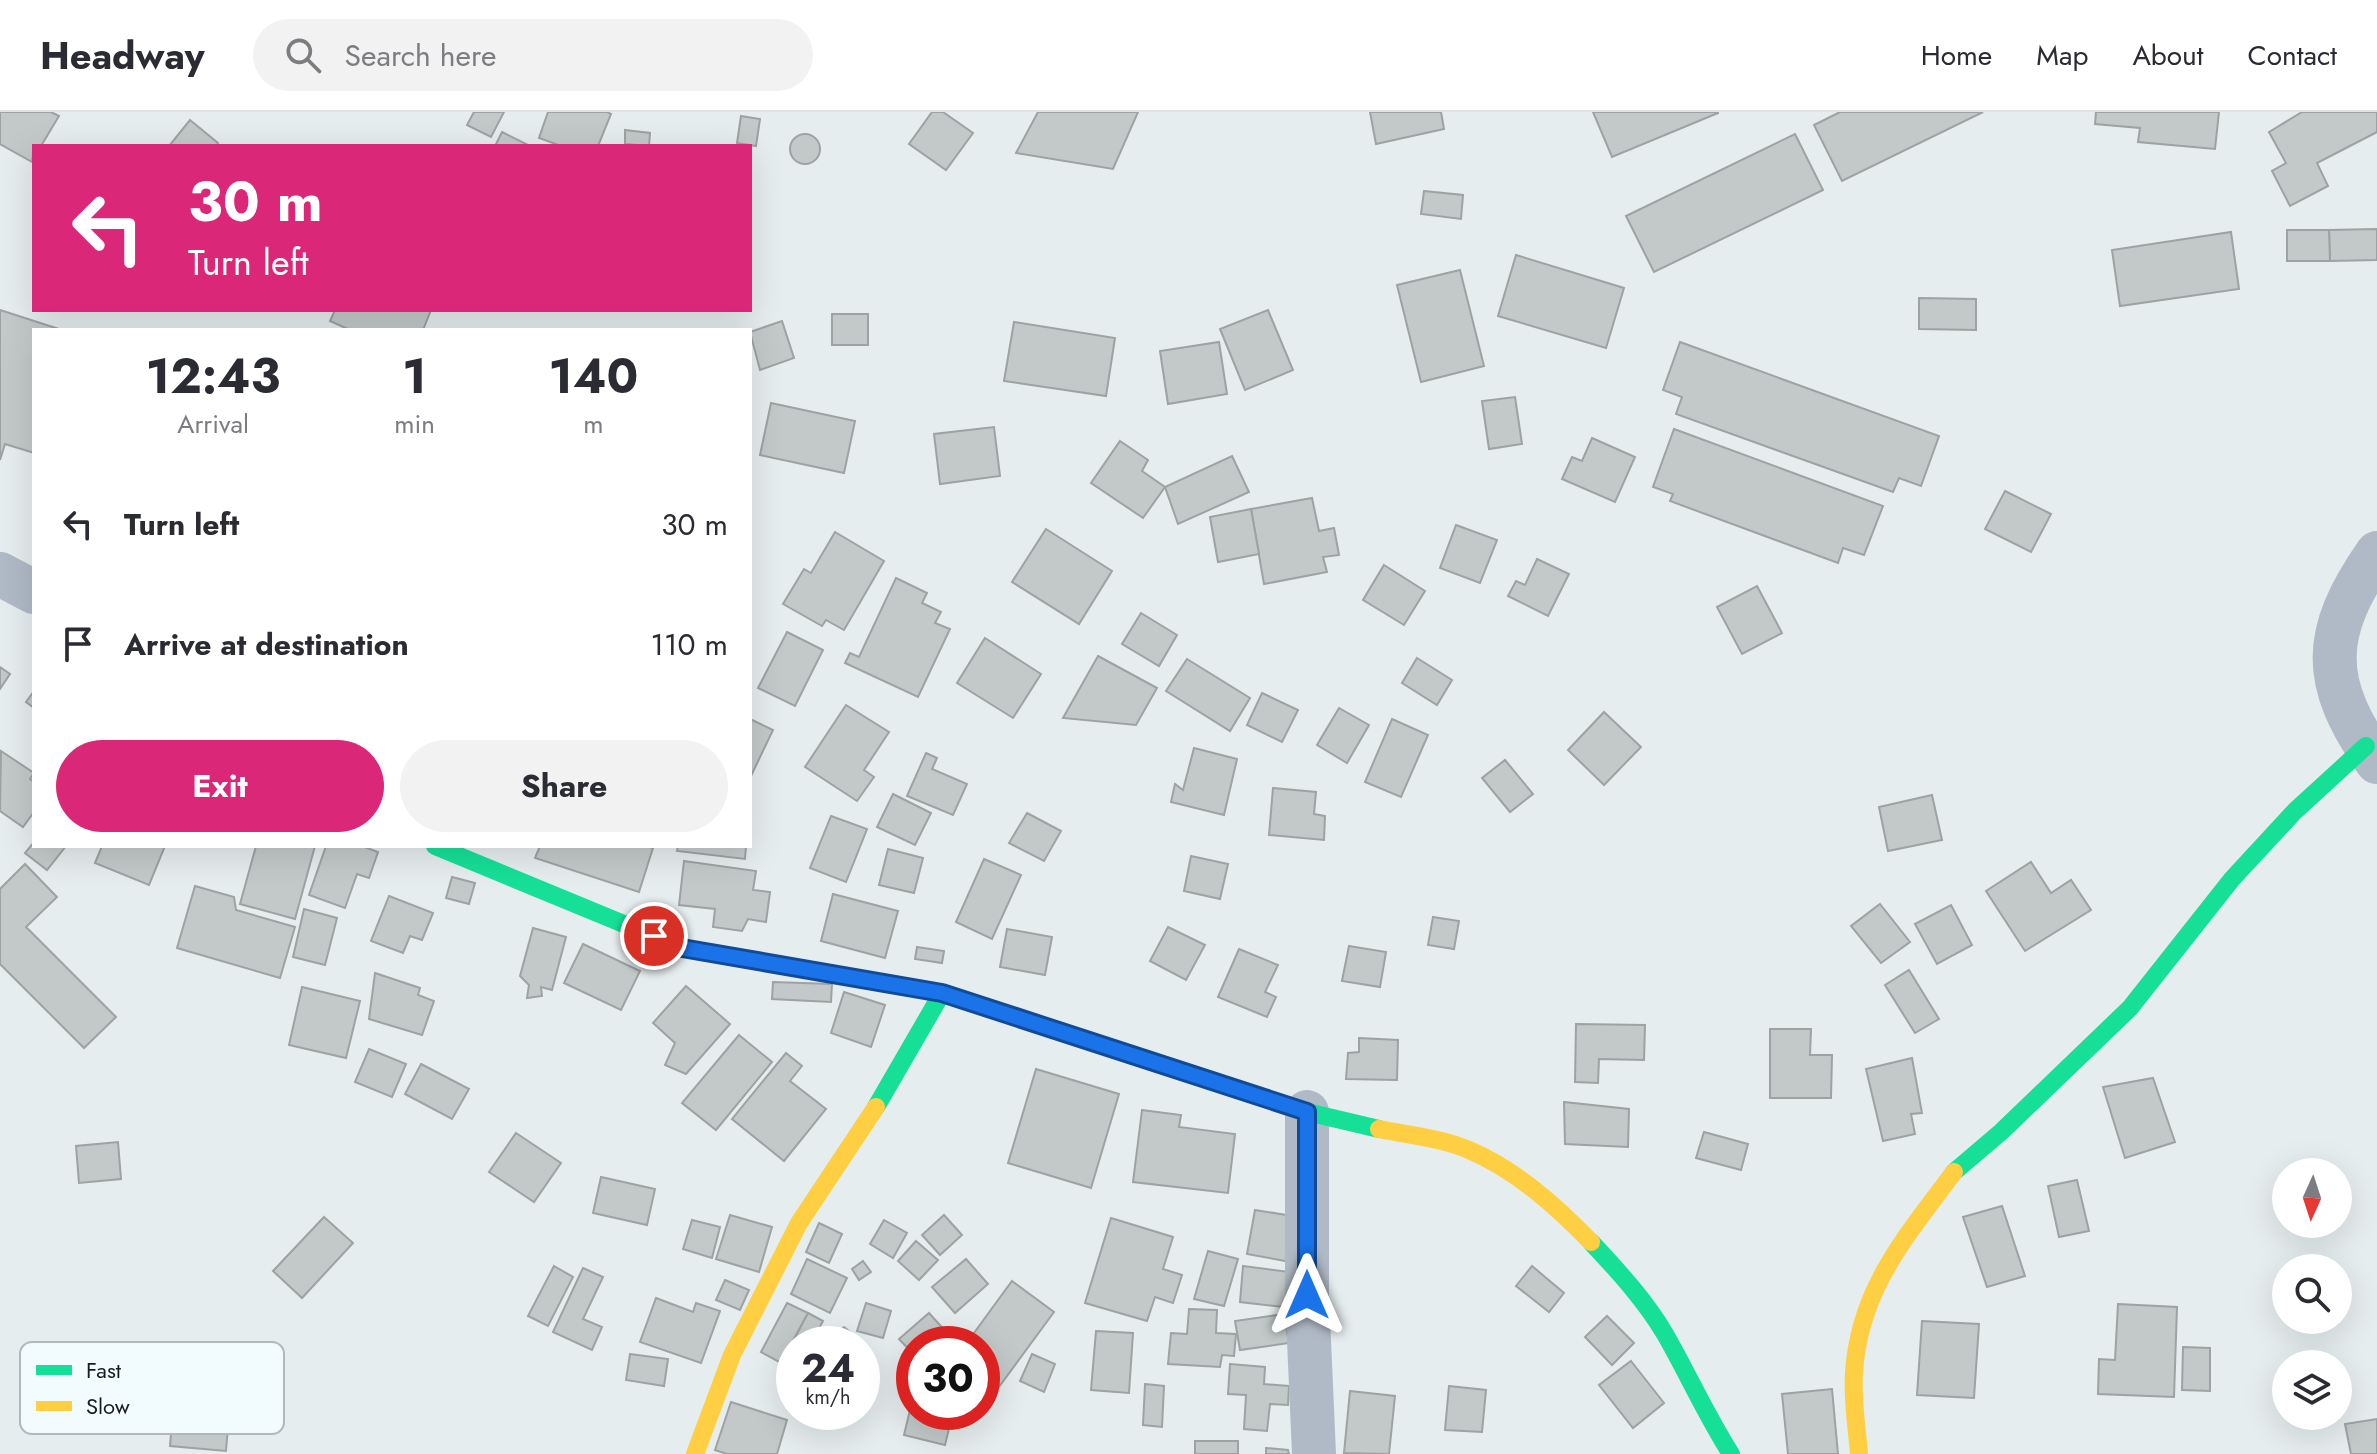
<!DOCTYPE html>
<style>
body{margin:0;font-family:Jost,sans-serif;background:#f2f2f3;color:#2b2b33;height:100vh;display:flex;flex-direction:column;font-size:30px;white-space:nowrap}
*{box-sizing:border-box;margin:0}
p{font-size:26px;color:#7c7c81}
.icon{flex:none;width:44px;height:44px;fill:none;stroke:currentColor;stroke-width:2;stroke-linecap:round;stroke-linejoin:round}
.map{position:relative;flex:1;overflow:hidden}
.drawer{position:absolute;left:32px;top:216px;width:720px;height:520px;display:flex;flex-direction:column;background:#fff;border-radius:0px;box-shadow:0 8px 32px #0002}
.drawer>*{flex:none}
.banner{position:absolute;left:32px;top:32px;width:720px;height:168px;border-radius:0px;box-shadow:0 8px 32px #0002;background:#db2777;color:#fff;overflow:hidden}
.needle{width:52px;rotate:183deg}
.fabs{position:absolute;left:2272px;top:1046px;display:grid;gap:16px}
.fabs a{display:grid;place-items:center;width:80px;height:80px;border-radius:50%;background:#fff;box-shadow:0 8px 32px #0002;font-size:40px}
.speed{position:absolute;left:776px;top:1214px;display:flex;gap:16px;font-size:40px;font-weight:700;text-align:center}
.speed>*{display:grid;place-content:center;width:104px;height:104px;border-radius:50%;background:#fff;box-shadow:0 8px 32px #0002;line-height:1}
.speed small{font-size:20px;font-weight:400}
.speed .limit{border:12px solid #d22;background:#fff;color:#111}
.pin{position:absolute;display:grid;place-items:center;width:68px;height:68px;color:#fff;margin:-34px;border:4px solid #fff;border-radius:50%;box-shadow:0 2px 8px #0007}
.me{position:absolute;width:88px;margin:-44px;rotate:0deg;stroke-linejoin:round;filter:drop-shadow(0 0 6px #0008)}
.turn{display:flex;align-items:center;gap:28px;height:168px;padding:0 24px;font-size:36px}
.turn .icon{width:104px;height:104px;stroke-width:2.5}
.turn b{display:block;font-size:56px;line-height:68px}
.eta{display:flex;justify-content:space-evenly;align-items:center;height:136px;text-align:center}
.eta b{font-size:48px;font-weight:700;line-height:56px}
.action{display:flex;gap:16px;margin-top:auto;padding:16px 24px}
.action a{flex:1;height:92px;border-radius:48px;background:#db2777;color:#fff;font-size:32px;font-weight:700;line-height:92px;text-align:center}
.action a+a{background:#f2f2f3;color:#2b2b33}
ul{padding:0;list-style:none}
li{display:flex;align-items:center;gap:24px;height:120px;padding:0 24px}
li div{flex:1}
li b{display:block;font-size:30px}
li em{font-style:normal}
header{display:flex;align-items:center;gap:48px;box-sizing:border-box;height:112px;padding:0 40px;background:#fff;border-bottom:2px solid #e1e1e2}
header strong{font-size:38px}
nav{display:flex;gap:44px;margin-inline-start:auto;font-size:28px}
.search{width:560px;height:72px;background:#f2f2f3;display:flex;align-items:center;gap:20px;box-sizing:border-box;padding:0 28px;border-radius:44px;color:#7c7c81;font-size:30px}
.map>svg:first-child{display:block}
</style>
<header>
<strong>Headway</strong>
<div class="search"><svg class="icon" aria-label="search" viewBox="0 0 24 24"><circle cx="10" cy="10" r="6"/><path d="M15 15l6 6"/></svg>Search here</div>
<nav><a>Home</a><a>Map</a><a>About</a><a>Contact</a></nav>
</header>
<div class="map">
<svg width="2377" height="1342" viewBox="0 0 2377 1342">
<rect width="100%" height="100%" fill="#e6edee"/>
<!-- building -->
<g fill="#c3c9c9" stroke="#9da2a2" stroke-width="2">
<path d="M0,0h51l8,4 -18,30h-7l-2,16 -32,-18z"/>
<path d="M474,0h30l-13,25 -24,-12z"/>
<path d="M548,0h59l4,2 -13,32h-37l-22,-8z"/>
<path d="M932,0h11l30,21 -27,37 -37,-26z"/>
<path d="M1038,0h100l-25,57 -97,-16z"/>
<path d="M1370,0h71l3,17 -68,15z"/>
<path d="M1593,0h125v1l-106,44z"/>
<path d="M1840,0h143l-141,69 -28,-56z"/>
<path d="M2096,0h123l-4,37 -77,-7 2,-14 -45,-4z"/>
<path d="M2302,0h75v20l-60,31 11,23 -38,20 -18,-35 14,-8 -17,-31z"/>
<path d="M741,4l19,3 -4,27 -19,-3z"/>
<path d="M190,8l28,23 -2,3h-47z"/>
<path d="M625,18l25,3 -1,13 -24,-2z"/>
<path d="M502,20l28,14h-35z"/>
<path d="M1795,22l28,56 -169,82 -28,-56z"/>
<circle cx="805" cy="37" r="15"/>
<path d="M1424,79l39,4 -2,24 -40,-5z"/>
<path d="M2377,117v31l-47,1 -1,-31z"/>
<path d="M2287,118h42l1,31h-43z"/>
<path d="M2231,120l8,57 -119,17 -8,-56z"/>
<path d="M1516,143l108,33 -18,60 -108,-32z"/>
<path d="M1460,158l24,96 -63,16 -24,-97z"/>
<path d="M1919,186l57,1v31l-57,-1z"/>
<path d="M0,198l62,20h-28v123l-29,-9 -5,16z"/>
<path d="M335,198h96l-8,20h-73l-20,-9z"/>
<path d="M1268,198l25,60 -48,20 -25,-61z"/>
<rect x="832" y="202" width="36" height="31"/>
<path d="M782,209l12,37 -34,12 -10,-38z"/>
<path d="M1014,210l101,16 -9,58 -102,-15z"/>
<path d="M1219,230l8,52 -59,10 -8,-53z"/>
<path d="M1680,230l259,94 -18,50 -22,-8 -6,14 -217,-78 6,-17 -19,-7z"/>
<path d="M1515,285l7,47 -33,5 -7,-48z"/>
<path d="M771,291l84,18 -11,52 -84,-18z"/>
<path d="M994,315l6,49 -60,8 -6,-50z"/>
<path d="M1674,317l209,77 -19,49 -21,-7 -5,15 -168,-62 3,-7 -20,-7z"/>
<path d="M1592,326l43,19 -20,45 -53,-23 10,-22 10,4z"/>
<path d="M1120,329l28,19 -6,11 23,16 -22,31 -52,-35z"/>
<path d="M1232,344l17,36 -71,32 -13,-37z"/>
<path d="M2005,379l46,23 -20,38 -46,-23z"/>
<path d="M1312,386l7,33 15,-3 5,27 -16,2 4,15 -63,12 -13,-75z"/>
<path d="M1251,397l8,45 -41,8 -8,-45z"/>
<path d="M1456,413l41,15 -17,43 -40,-15z"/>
<path d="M1046,417l66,42 -33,53 -67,-42z"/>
<path d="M835,420l49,29 -40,69 -18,-10 -4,6 -39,-22 21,-35 7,4z"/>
<path d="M1537,447l32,15 -21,42 -40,-20 8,-15 9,4z"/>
<path d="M1384,453l41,26 -21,34 -41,-25z"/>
<path d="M896,466l31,15 -5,10 19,9 -6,11 15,6 -32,68 -73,-34 5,-10 9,4z"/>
<path d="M1757,474l25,47 -40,21 -25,-47z"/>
<path d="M1141,501l36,22 -18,31 -37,-22z"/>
<path d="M787,520l36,18 -28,56 -37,-18z"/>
<path d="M985,526l56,36 -28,44 -56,-35z"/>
<path d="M1098,544l59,32 -21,37 -73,-7z"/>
<path d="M1417,546l35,22 -15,25 -35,-22z"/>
<path d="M1187,547l63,39 -20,33 -64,-40z"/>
<path d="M0,555l10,7 -10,15z"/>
<path d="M34,579v17l-8,-6z"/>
<path d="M1262,581l36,17 -16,32 -35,-17z"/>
<path d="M846,593l43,27 -25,38 10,7 -17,24 -52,-34z"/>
<path d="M1339,596l30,17 -22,38 -30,-18z"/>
<path d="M1604,600l37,35 -37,38 -36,-35z"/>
<path d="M750,607l23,11 -23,48z"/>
<path d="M1392,607l36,16 -27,62 -36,-15z"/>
<path d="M1194,636l43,11 -13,56 -53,-13 4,-18 8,6z"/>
<path d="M1,639l33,22 -4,6 4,3v30l-11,15 -23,-16z"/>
<path d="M926,641l11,5 -5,11 35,15 -14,31 -46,-19z"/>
<path d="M1505,648l28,34 -23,18 -28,-34z"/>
<path d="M1273,676l43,4 -2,22 11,2 -1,24 -55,-5z"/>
<path d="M893,682l38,19 -16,32 -38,-18z"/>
<path d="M1932,683l10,45 -54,11 -9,-44z"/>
<path d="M1027,701l34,18 -17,30 -35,-18z"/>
<path d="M831,704l36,13 -21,53 -36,-14z"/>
<path d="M34,730v4h32l-19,24 -22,-17z"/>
<path d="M102,734h63l-16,39 -54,-22z"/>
<path d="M256,734h59l-20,73 -55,-15z"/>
<path d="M326,734h36l16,6 -9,26 -12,-4 -12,34 -36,-13z"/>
<path d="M540,734h105l8,2 -14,44 -104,-34z"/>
<path d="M678,734h68l-1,13 -68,-8z"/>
<path d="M888,737l35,9 -9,35 -35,-8z"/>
<path d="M1191,744l37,8 -8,35 -36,-8z"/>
<path d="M984,747l37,16 -29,64 -36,-17z"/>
<path d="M684,749l72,10 -3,19 17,2 -4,30 -18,-3 -6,12 -29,-4 2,-18 -36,-4z"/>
<path d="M2031,750l20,31 20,-13 20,30 -66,41 -39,-60z"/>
<path d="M25,752l32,33 -31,30 90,90 -32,31 -84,-84v-75z"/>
<path d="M452,765l23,6 -6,21 -23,-6z"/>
<path d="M195,774l39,11 2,13 59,17 -15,51 -103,-30z"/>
<path d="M833,782l65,17 -13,47 -64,-17z"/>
<path d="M389,784l44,17 -11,27 -12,-4 -7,17 -32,-12z"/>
<path d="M1880,792l30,38 -29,21 -30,-37z"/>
<path d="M1951,793l21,40 -35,19 -22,-40z"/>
<path d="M304,797l33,9 -12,47 -32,-8z"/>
<path d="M1433,805l26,4 -5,28 -26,-4z"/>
<path d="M1168,815l37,18 -19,35 -36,-19z"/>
<path d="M533,816l33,9 -14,53 -11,-3 1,9 -15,2 2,-13 -9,-9z"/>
<path d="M1007,817l45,8 -7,38 -45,-8z"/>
<path d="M583,832l57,27 -19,39 -57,-27z"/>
<path d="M1349,834l37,6 -6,35 -38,-6z"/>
<path d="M917,835l27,4 -2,12 -27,-4z"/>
<path d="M1239,837l39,16 -13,27 11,5 -9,20 -49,-20z"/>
<path d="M1909,858l30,49 -24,14 -30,-48z"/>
<path d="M375,861l45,15 -2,7 16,6 -12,34 -53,-16z"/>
<path d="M773,870l59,2 -1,18 -59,-3z"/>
<path d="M686,874l44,38 -44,50 -21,-9 10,-22 -22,-20z"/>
<path d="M302,875l58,14 -14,57 -57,-13z"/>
<path d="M844,880l41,13 -14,42 -40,-14z"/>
<path d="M1576,912l69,1 -1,35 -45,-1 -1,24 -23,-1z"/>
<path d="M1770,917h41l-1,26h22l-1,43h-61z"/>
<path d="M739,923l33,27 -56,68 -34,-27z"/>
<path d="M1359,926l39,2 -1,40 -51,-1 2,-26 11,-1z"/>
<path d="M369,937l37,15 -14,33 -37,-15z"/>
<path d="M786,941l16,13 -12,15 36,28 -42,52 -52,-42z"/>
<path d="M1912,946l10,55 -11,1 4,20 -32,7 -17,-72z"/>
<path d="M421,952l48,25 -17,30 -47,-25z"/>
<path d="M1036,957l83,25 -28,94 -83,-25z"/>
<path d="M2153,966l22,64 -50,16 -22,-71z"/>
<path d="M1564,990l65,7 -1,38 -63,-3z"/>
<path d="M1142,998l39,5 -2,12 56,7 -7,59 -95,-11z"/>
<path d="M1704,1020l44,12 -7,26 -45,-12z"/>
<path d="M516,1021l45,30 -27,39 -45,-30z"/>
<path d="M118,1030l3,37 -42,4 -3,-37z"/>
<path d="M601,1065l54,12 -8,36 -54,-12z"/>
<path d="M2077,1068l12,51 -30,6 -11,-51z"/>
<path d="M2002,1094l23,70 -38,11 -24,-70z"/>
<path d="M1255,1098l44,7 -8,45 -44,-8z"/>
<path d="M730,1103l42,12 -13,45 -43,-13z"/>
<path d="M944,1103l18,20 -22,20 -18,-20z"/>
<path d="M324,1105l29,26 -51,55 -29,-27z"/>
<path d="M1111,1106l62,19 -10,32 19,6 -9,28 -18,-6 -8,24 -62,-18z"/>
<path d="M692,1108l28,7 -8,31 -29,-9z"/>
<path d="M884,1108l23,13 -14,25 -23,-14z"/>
<path d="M819,1111l23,11 -13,29 -23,-11z"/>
<path d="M916,1129l22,19 -19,20 -21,-19z"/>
<path d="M1208,1139l30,8 -14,47 -30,-7z"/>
<path d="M807,1147l40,19 -17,35 -39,-19z"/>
<path d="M966,1147l22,25 -33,29 -23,-26z"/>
<path d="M863,1149l8,11 -12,8 -7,-11z"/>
<path d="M554,1154l19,11 -25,49 -20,-10z"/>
<path d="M1243,1154l54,7 -5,35 -52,-6z"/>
<path d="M1532,1154l32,27 -15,19 -33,-26z"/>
<path d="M583,1156l20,9 -20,42 19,8 -10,23 -39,-18z"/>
<path d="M725,1168l24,10 -9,20 -24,-10z"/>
<path d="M1012,1169l42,31 -61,83 -11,-9v-42h-16z"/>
<path d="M656,1186l37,14 3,-9 24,8 -19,52 -61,-21z"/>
<path d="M787,1191l21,10 -27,50 -20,-11z"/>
<path d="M866,1191l25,8 -8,27 -26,-7z"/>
<path d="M2118,1192l59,3 -3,90 -76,-3 1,-35 16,1z"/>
<path d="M1189,1197l28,1 -1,23 20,1 -2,22 -12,-1 -2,12 -52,-3 3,-31 16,1z"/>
<path d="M808,1201l15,8 -12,23h-17v35l-16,-9z"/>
<path d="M929,1201l19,21 -11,10h-23v11l-15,-16z"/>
<path d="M1284,1202l5,29 -49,7 -5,-29z"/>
<path d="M1607,1204l27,27 -22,22 -27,-28z"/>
<path d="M1922,1209l57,3 -5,74 -57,-3z"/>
<path d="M844,1215l18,15 -2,2h-32z"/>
<path d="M1096,1219l37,2 -4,60 -38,-3z"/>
<path d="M2183,1235l27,1v43l-28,-1z"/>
<path d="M630,1242l38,5 -4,27 -38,-6z"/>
<path d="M1032,1242l23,10 -11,28 -24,-11z"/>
<path d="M1631,1249l33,42 -31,25 -34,-43z"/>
<path d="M1230,1252l35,3 -1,17 25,2 -1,19 -18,-1 -3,27 -23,-2 2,-34 -18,-1z"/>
<path d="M1145,1272l19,2 -2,41 -19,-2z"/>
<path d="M1449,1274l37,4 -4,42 -37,-2z"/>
<path d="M1832,1277l6,65h-50l-6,-60z"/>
<path d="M1350,1279l45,5 -6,58 -45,-1z"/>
<path d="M914,1281v19h39l-8,33 -41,-10z"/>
<path d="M174,1285l56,5 -4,49 -56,-5z"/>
<path d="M731,1290l56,18 -10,34h-50l-12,-4z"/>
<path d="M2377,1307v35h-26l-6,-30z"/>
<rect x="1195" y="1329" width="43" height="13"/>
<path d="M1266,1336l22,2 1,4h-23z"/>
</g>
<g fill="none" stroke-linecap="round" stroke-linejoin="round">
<!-- street -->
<g stroke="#b0bac6" stroke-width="44">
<path d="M2377,441c-56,80 -57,129 0,209"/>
<path d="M0,462l34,18"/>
<path d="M1307,1000v183l7,159"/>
</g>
<!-- fast -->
<g stroke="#16e098" stroke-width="18">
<path d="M435,734l247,102 260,45 365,119 72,17"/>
<path d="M876,995l66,-114"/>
<path d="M1954,1060l47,-40 129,-124 102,-129 63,-68 71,-65"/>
<path d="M1591,1130c27,29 54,58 74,92 23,40 41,81 66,120"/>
</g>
<!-- slow -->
<g stroke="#ffcf43" stroke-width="18">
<path d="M1379,1017c29,6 63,9 90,21 47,20 87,56 122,92"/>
<path d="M695,1342l37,-99 67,-132 77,-116"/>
<path d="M1859,1342c-2,-26 -7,-54 -5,-81 5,-84 52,-136 100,-201"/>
</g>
</g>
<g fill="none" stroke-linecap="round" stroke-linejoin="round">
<defs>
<path id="route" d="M654,824l28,12 260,45 365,119v183"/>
</defs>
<!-- route casing -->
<use href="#route" stroke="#114b97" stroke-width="20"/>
<!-- route -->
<use href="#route" stroke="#1a73e8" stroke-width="14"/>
</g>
<!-- legend -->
<rect x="20" y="1230" width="264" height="92" rx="12" fill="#f2fbfe" stroke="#b1b8bb" stroke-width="2"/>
<rect x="36" y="1253" width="36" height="10" fill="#16e098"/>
<rect x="36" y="1289" width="36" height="10" fill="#ffcf43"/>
<g font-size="22" fill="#181c1e">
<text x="86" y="1266">Fast</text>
<text x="86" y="1302">Slow</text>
</g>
</svg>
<div class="fabs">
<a><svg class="needle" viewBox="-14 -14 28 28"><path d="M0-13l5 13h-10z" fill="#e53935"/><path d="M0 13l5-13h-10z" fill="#7c7c81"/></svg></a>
<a><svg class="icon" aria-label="search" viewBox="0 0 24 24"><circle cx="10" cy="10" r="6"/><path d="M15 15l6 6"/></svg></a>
<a><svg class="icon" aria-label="layers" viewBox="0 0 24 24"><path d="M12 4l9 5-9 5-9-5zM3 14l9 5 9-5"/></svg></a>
</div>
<div class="speed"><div>24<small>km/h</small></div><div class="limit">30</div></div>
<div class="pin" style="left:654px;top:824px;background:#d93025"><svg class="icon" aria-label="arrive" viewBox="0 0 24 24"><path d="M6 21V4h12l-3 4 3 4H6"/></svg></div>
<svg class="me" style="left:1307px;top:1183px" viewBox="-20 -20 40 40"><path d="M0-17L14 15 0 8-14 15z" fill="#1a73e8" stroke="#fff" stroke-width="4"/></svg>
<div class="banner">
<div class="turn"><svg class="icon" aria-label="left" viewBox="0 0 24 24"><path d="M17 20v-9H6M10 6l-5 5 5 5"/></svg><div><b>30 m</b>Turn left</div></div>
</div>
<section class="drawer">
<div class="eta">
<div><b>12:43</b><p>Arrival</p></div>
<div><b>1</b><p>min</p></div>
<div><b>140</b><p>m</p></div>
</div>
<ul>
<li><svg class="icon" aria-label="left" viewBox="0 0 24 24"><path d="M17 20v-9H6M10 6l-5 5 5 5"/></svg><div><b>Turn left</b></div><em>30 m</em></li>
<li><svg class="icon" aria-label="arrive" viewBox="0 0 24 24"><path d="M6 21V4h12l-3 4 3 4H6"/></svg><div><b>Arrive at destination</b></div><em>110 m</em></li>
</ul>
<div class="action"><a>Exit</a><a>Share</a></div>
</section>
</div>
